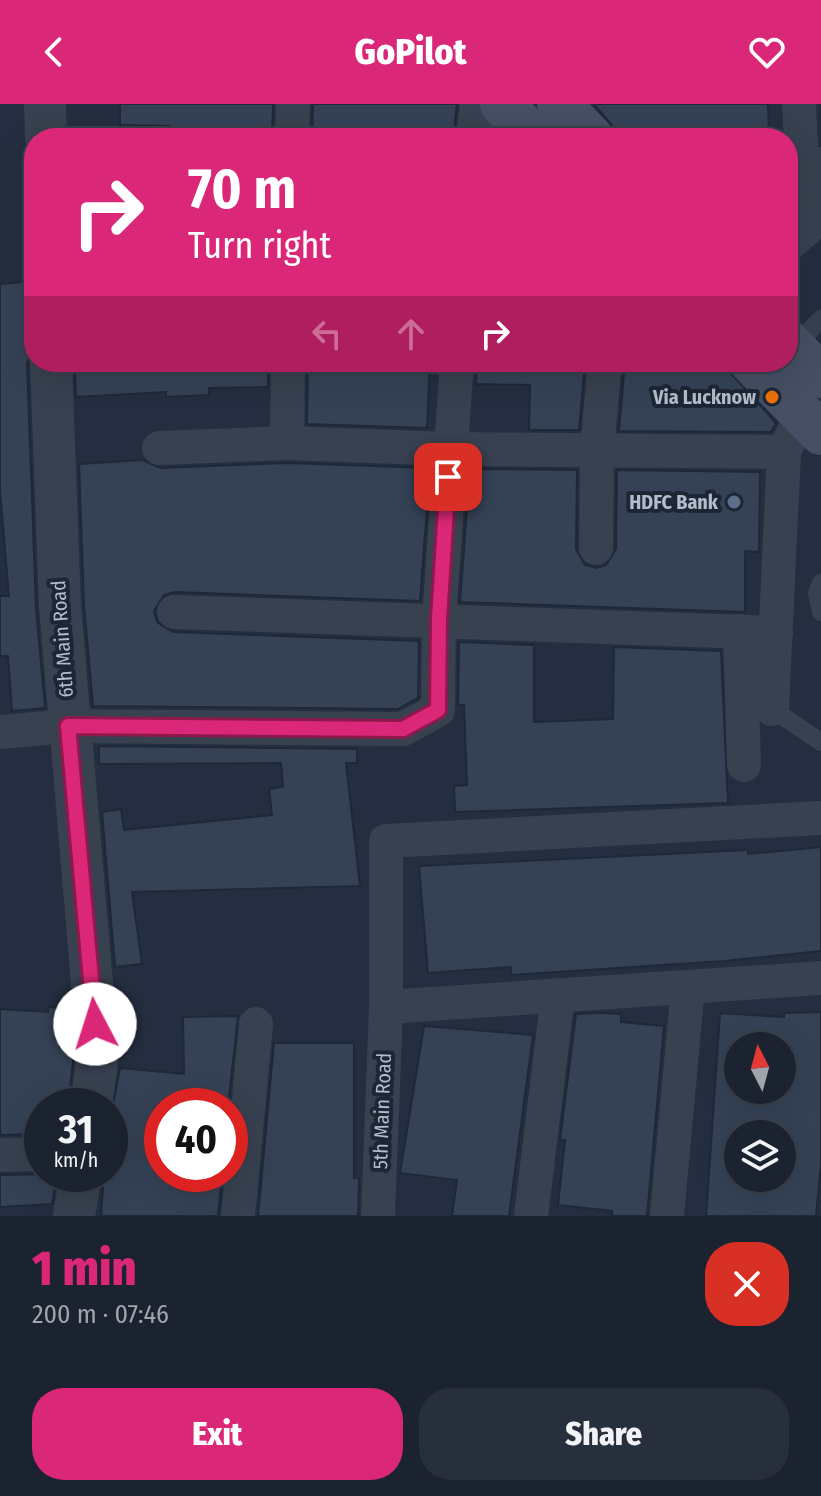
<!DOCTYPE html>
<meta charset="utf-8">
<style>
body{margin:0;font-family:"Fira Sans Condensed",sans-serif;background:#282f3c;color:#f1f3f6;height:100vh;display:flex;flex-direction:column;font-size:30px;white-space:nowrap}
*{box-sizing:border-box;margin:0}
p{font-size:26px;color:#a0a4ab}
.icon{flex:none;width:44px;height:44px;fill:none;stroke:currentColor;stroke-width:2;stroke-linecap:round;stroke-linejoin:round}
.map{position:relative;height:1112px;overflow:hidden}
.details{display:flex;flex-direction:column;background:#1b2230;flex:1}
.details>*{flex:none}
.guide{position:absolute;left:24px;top:24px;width:774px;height:244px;border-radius:32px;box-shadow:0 8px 32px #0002,0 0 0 2px #393f4c;background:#db2777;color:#fff;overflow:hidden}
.needle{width:52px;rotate:354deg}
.tools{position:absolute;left:724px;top:928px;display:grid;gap:16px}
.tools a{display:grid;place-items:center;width:72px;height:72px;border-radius:50%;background:#1b2230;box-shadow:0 8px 32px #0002,0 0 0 2px #393f4c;font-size:40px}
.speed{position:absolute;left:24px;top:984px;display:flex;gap:16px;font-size:40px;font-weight:700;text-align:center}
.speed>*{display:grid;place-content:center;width:104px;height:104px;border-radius:50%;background:#1b2230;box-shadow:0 8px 32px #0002,0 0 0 2px #393f4c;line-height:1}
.speed small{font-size:20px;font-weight:400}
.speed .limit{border:12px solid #d22;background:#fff;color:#111}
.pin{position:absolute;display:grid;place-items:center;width:68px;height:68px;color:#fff;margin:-34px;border-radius:16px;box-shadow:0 4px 12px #0006}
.me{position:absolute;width:88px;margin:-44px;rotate:355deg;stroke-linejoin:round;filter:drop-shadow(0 0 6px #0008)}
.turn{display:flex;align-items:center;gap:28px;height:168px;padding:0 32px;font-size:36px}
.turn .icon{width:104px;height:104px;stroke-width:2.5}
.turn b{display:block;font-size:56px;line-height:68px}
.lanes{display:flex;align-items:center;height:76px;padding:0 32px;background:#0003;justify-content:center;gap:40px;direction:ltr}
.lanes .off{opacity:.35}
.round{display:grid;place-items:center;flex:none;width:84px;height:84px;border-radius:32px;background:#282f3c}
.overview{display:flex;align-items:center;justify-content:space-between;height:136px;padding:0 32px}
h1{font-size:48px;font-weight:800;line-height:60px;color:#db2777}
.cta{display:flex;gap:16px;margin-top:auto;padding:16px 32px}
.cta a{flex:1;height:92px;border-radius:32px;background:#db2777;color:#fff;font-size:32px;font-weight:800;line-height:92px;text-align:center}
.cta a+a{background:#282f3c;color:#f1f3f6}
header{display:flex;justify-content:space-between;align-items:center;height:104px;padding:0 32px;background:#db2777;color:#fff;font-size:36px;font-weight:800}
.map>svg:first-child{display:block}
</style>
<header><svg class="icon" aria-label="back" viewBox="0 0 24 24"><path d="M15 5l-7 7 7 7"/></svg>GoPilot<svg class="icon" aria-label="heart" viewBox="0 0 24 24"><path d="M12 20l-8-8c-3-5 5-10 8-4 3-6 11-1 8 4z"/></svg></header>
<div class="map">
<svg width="821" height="1112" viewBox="0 0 821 1112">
<rect width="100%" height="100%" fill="#242e40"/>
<!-- building -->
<g fill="#354256" stroke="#1f2837" stroke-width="2" fill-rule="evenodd">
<path d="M120,0h153l-1,34h-104l1,-12 -49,-1z"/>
<path d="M313,0h144l-4,34h-141z"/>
<path d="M594,0h174l1,34h-131l-3,-8 -15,5z"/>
<path d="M32,177l2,65 -7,17 9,244 9,101 -33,3 -4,-55h-8v-60h9l-9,-104v-208z"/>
<path d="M170,258h98v25l-59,1v7l-43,2v-5l-90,5 -1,-30z"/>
<path d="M308,258h122l-3,66 -120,-4z"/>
<path d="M477,258h108l-6,68h-50l1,-45 -54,-1z"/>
<path d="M625,258h96l55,61 -5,9 -152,-1z"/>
<path d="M143,356l17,8 127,-5 143,5 -10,133 -245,-9 -11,3 -10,16 3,11 16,10 246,9 -1,57 -20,11 -305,-3 -9,-101 -5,-141z"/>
<path d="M470,365l107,1 -1,79 9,16 12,3 9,-3 10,-16 1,-79 143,2 -1,80 -14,-1v61l-285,-10z"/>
<path d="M459,538l75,3v77l79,-3 1,-72 107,4 7,152 -273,9 -1,-26 13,-1 -3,-80h-6z"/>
<path d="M99,642l258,3v14h-11l14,123 -228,6 10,72 -27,3 -13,-155 19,-3 3,21 148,-15 -3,-26 14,-2 -2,-24 -182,1z"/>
<path d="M821,743v104l-97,10 -213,14v-8l-83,6 -9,-107 329,-16v4z"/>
<path d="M48,903l22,2 4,44 -6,53h-26v28l-42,1v-126l48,3z"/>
<path d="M821,908v152l-5,52h-110l14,-203 64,4v-4zM738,942h44v44h-44zM738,1030h44v44h-44z"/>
<path d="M602,909l19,1v8l43,4 -17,190h-35v-5l-54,-6 7,-65h-5l16,-126z"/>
<path d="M238,912l-10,90h-66v68h60l-4,42h-117l3,-42h6v-54l10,-52 64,6 -1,-57z"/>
<path d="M424,922l109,9 -24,181h-57l5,-36 -57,-7z"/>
<path d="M274,939h80v135h5l-1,38h-100z"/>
<path d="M57,1070l-5,30 -52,3v-32z"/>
</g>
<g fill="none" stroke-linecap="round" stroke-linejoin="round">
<!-- service -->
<g stroke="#384150" stroke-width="18">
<path d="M793,244l28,-29"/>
<path d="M821,479l-4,10 4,19"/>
<path d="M772,605l49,33"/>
</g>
<!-- minor -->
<g stroke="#384150" stroke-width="34">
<path d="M799,0l5,101"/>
<path d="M292,34l1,-34"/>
<path d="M473,34l4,-34"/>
<path d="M287,339l1,-81"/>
<path d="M159,344l128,-5 163,6 334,3"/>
<path d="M596,444l1,-99 8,-87"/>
<path d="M174,508l602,21"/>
<path d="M740,527l4,134"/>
<path d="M772,605l12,-257 9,-19"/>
<path d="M0,628l68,-6 335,3 35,-19 1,-91 18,-257"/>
<path d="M386,903l435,-29"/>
<path d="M0,1051l42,-1"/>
<path d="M238,1112l18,-192"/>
<path d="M378,1112l8,-209v-166l435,-23"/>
<path d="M531,1112l27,-221"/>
<path d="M667,1112l21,-229"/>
</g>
<!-- tertiary -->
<g stroke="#384150" stroke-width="42">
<path d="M45,0l1,34"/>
<path d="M788,95l33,-31"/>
<path d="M788,136l33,-29"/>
<path d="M51,258l9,244 38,448 -7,52"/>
<path d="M74,1112l7,-42"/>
</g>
<!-- secondary -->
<g stroke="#464f63" stroke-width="44">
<path d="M502,0l33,34"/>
<path d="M559,0l33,34"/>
<path d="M788,238l33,34"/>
<path d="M751,258l70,71"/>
</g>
</g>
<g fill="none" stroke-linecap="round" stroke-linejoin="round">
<defs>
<path id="route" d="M95,920l-27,-298 335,3 35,-19 1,-91 9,-142"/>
</defs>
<!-- route casing -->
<use href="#route" stroke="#8e194d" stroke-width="20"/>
<!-- route -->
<use href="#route" stroke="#db2777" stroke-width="14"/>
</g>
<!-- markers -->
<circle fill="#e8710a" stroke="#1d2635" stroke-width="3" cx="772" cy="293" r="8"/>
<circle fill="#5c6f8a" stroke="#1d2635" stroke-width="3" cx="734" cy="398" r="8"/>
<g text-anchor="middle" stroke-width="8" stroke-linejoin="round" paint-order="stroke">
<!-- poi labels -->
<g font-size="20" font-weight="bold" fill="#b4bccb" stroke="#1d2635" text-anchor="end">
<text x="756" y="300">Via Lucknow</text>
<text x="718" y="405">HDFC Bank</text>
</g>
<!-- street labels -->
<g font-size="20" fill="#b4bccb" stroke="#1d2635">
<text transform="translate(62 535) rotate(-94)" y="7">6th Main Road</text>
<text transform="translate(382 1007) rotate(-88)" y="7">5th Main Road</text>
</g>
</g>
</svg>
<div class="tools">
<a><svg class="needle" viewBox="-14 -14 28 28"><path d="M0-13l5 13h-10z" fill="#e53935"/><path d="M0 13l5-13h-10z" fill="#a0a4ab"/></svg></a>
<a><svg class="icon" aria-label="layers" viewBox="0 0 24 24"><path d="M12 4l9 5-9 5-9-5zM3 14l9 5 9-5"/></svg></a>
</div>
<div class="speed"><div>31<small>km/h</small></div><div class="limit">40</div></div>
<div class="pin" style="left:448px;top:373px;background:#d93025"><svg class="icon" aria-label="arrive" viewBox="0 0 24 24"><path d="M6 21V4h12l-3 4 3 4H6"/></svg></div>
<svg class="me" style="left:95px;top:920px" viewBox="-20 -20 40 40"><circle r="19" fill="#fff"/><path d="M0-13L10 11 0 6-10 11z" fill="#db2777"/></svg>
<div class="guide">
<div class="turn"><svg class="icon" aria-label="right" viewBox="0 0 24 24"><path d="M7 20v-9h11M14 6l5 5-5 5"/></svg><div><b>70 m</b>Turn right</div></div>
<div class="lanes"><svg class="icon off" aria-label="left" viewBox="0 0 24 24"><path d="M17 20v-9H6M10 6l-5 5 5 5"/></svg><svg class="icon off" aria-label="ahead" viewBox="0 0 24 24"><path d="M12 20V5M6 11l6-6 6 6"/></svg><svg class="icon" aria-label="right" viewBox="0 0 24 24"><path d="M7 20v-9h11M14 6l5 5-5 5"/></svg></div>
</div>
</div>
<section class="details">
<div class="overview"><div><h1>1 min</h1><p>200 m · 07:46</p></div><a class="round" style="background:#d93025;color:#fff"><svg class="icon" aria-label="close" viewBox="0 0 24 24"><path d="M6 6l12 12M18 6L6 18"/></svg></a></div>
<div class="cta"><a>Exit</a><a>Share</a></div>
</section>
